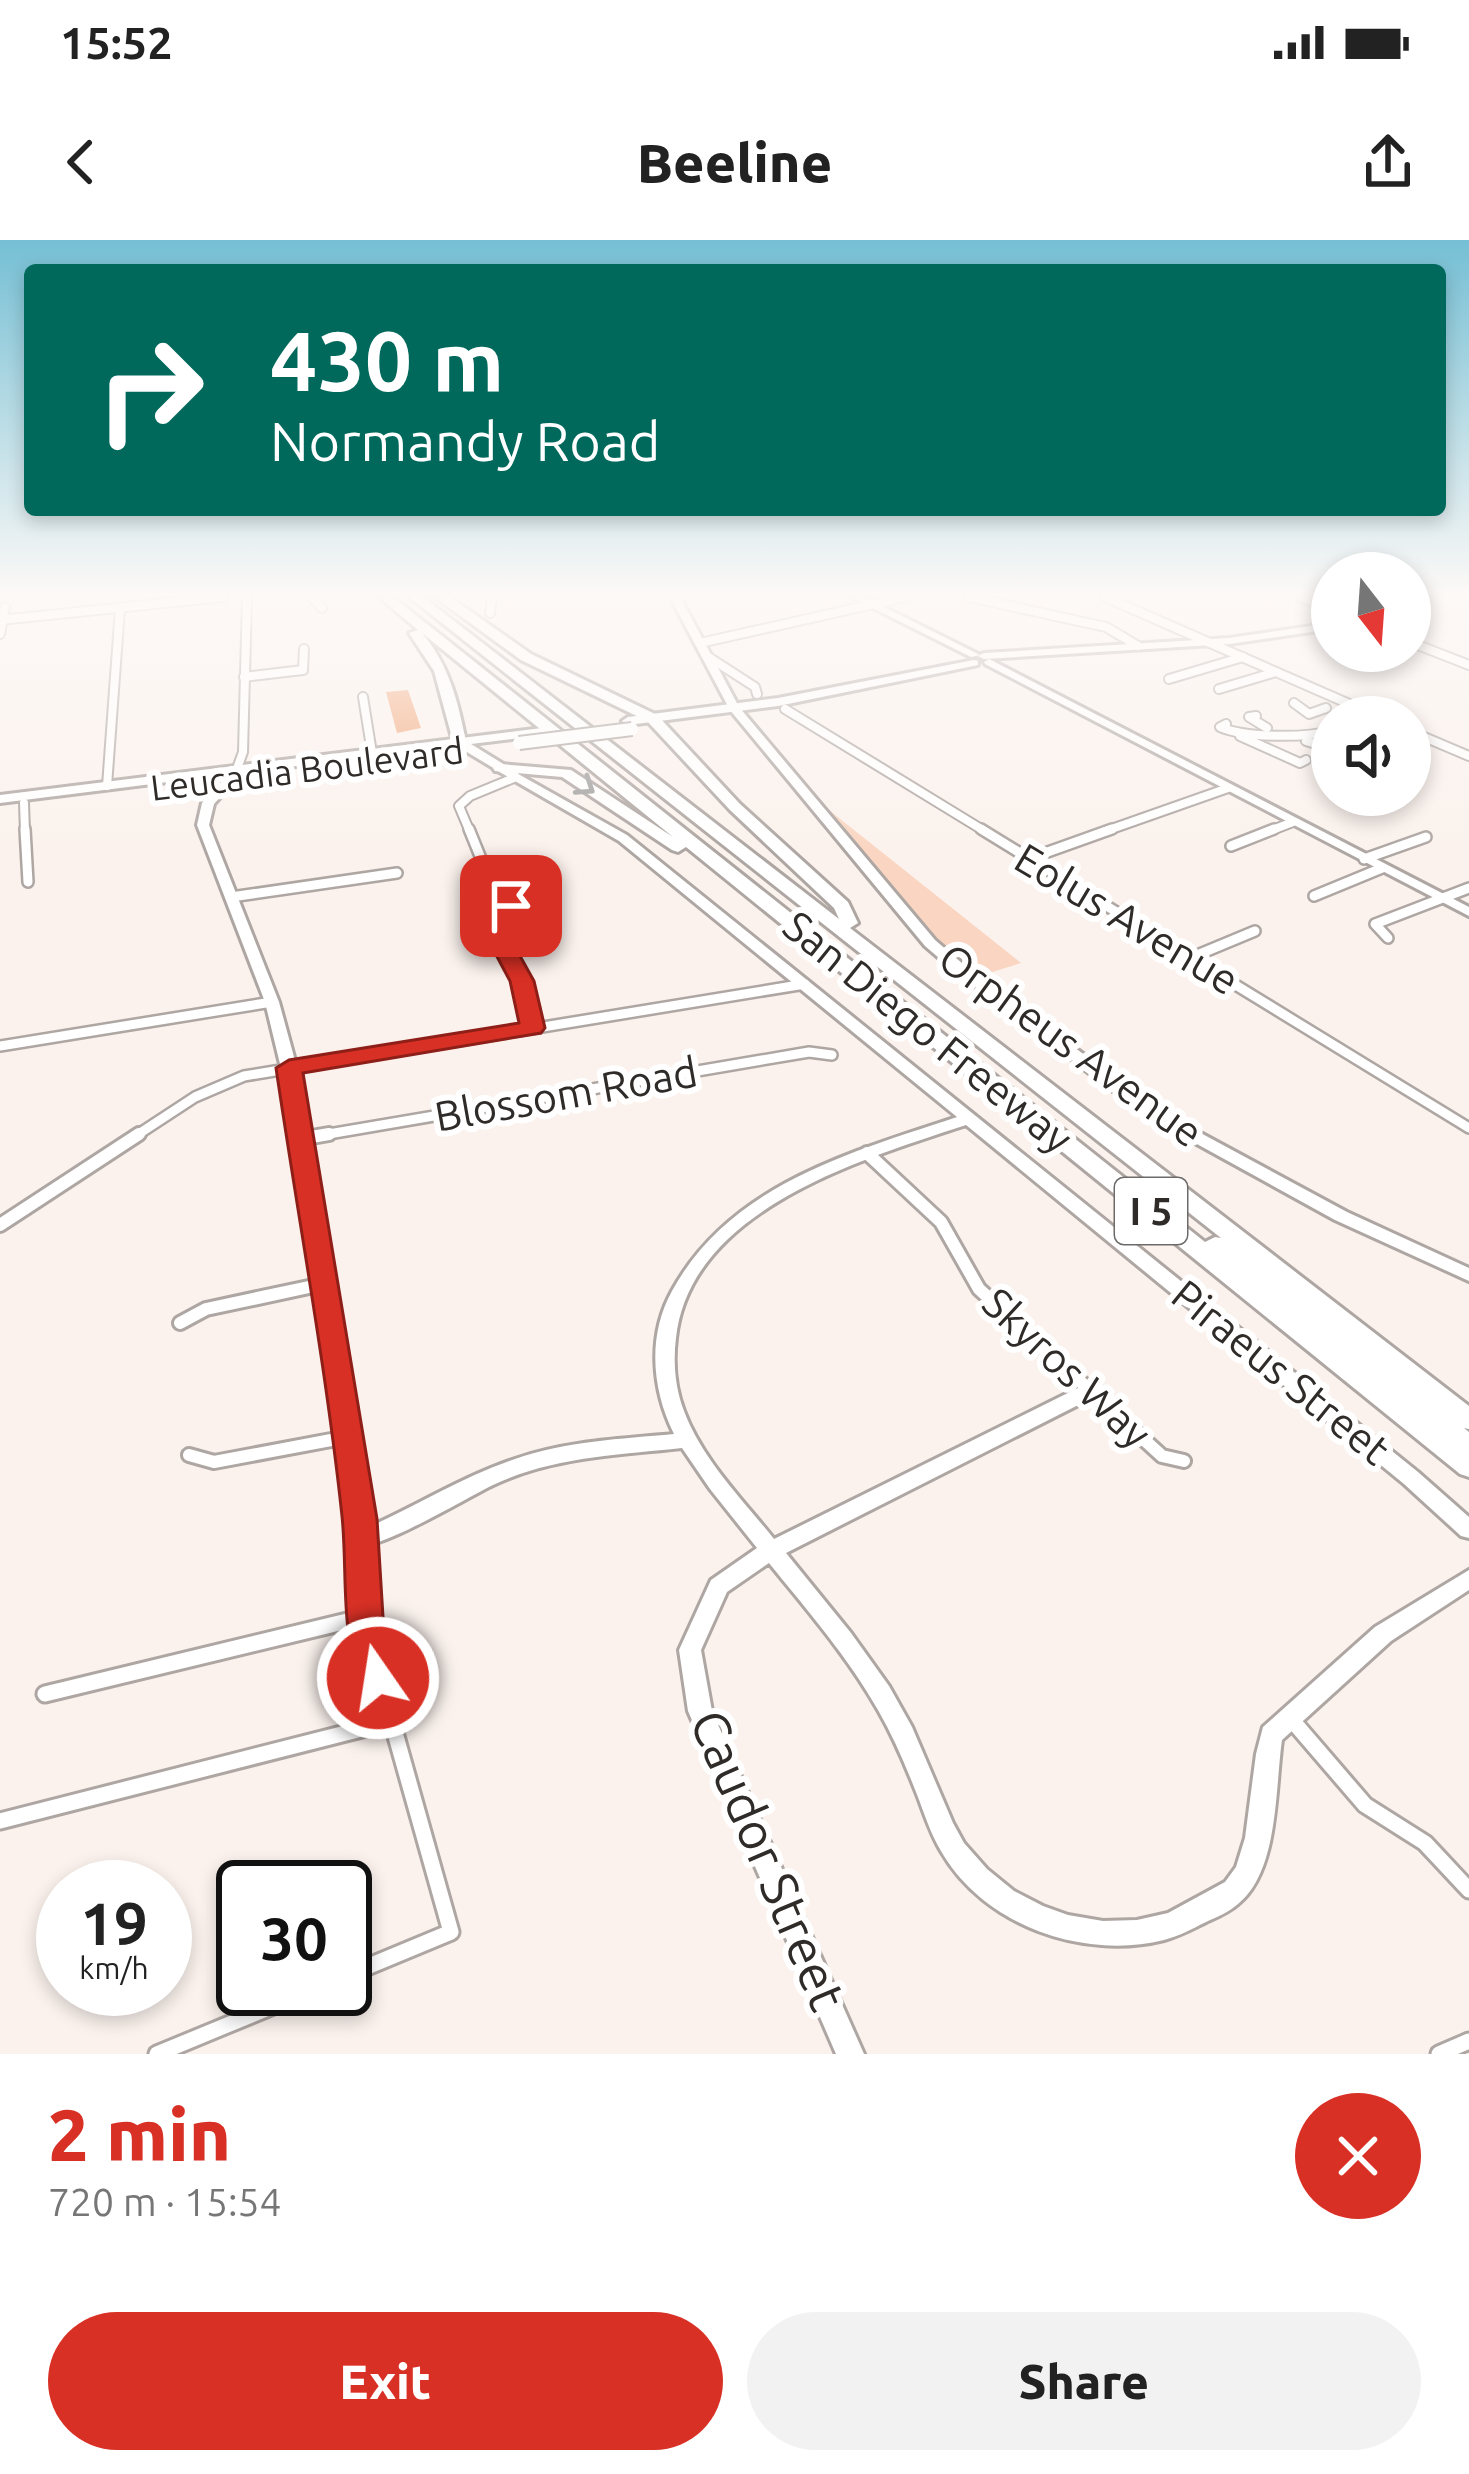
<!DOCTYPE html>
<meta charset="utf-8">
<style>
body{margin:0;font-family:Ubuntu,sans-serif;background:#f2f2f2;color:#222;height:100vh;display:flex;flex-direction:column;font-size:45px;white-space:nowrap}
*{box-sizing:border-box;margin:0}
p{font-size:39px;color:#767676}
.icon{flex:none;width:66px;height:66px;fill:none;stroke:currentColor;stroke-width:2;stroke-linecap:round;stroke-linejoin:round}
.map{position:relative;height:1814px;overflow:hidden}
.panel{display:flex;flex-direction:column;background:#fff;flex:1}
.panel>*{flex:none}
.hud{position:absolute;left:24px;top:24px;width:1422px;height:252px;border-radius:12px;box-shadow:0 6px 18px #0003;background:#00695c;color:#fff;overflow:hidden}
.needle{width:78px;rotate:163deg}
.tools{position:absolute;left:1311px;top:312px;display:grid;gap:24px}
.tools a{display:grid;place-items:center;width:120px;height:120px;border-radius:50%;background:#fff;box-shadow:0 6px 18px #0003;font-size:60px}
.speed{position:absolute;left:36px;top:1620px;display:flex;gap:24px;font-size:60px;font-weight:700;text-align:center}
.speed>*{display:grid;place-content:center;width:156px;height:156px;border-radius:50%;background:#fff;box-shadow:0 6px 18px #0003;line-height:1}
.speed small{font-size:30px;font-weight:400}
.speed .limit{border:6px solid #111;border-radius:18px;background:#fff;color:#111}
.pin{position:absolute;display:grid;place-items:center;width:102px;height:102px;color:#fff;margin:-51px;border-radius:24px;box-shadow:0 6px 18px #0006}
.me{position:absolute;width:132px;margin:-66px;rotate:347deg;stroke-linejoin:round;filter:drop-shadow(0 0 9px #0008)}
.turn{display:flex;align-items:center;gap:42px;height:252px;padding:0 48px;font-size:54px}
.turn .icon{width:156px;height:156px;stroke-width:2.5}
.turn b{display:block;font-size:84px;line-height:102px}
.round{display:grid;place-items:center;flex:none;width:126px;height:126px;border-radius:63px;background:#f2f2f2}
.summary{display:flex;align-items:center;justify-content:space-between;height:204px;padding:0 48px}
h1{font-size:72px;font-weight:800;line-height:90px;color:#d93025}
.primary-button{display:flex;gap:24px;margin-top:auto;padding:24px 48px}
.primary-button a{flex:1;height:138px;border-radius:72px;background:#d93025;color:#fff;font-size:48px;font-weight:800;line-height:138px;text-align:center}
.primary-button a+a{background:#f2f2f2;color:#222}
.status{display:flex;justify-content:space-between;align-items:center;height:84px;padding:0 60px;background:#fff;direction:ltr}
.status svg{height:33px;fill:currentColor}
header{display:flex;justify-content:space-between;align-items:center;height:156px;padding:0 48px;background:#fff;font-size:54px;font-weight:800}
.map>svg:first-child{display:block}
</style>
<div class="status"><b>15:52</b><svg viewBox="0 0 49 12"><path d="M0 12V9h3v3zM5 12V6h3v6zM10 12V3h3v9zM15 12V0h3v12zM26 1h20v11H26zM47 4h2v5h-2z"/></svg></div>
<header><svg class="icon" aria-label="back" viewBox="0 0 24 24"><path d="M15 5l-7 7 7 7"/></svg>Beeline<svg class="icon" aria-label="share" viewBox="0 0 24 24"><path d="M12 15V3M7 8l5-5 5 5M5 13v7h14v-7"/></svg></header>
<div class="map">
<svg width="1469" height="1814" viewBox="0 0 1469 1814">
<rect width="100%" height="100%" fill="#fbf2ed"/>
<!-- green -->
<path fill="#fad6c2" d="M795,543l226,180 -51,16 -12,-8z"/>
<!-- building -->
<path fill="#f2a97e" d="M408,450l13,38 -24,5 -11,-41z"/>
<g fill="none" stroke-linecap="round" stroke-linejoin="round">
<defs>
<g id="street-far3">
<path d="M312,357l10,11"/>
<path d="M969,357l137,30 32,19"/>
<path d="M1105,357l274,120"/>
<path d="M1299,357l33,12"/>
<path d="M490,373l2,-16"/>
<path d="M0,380l223,-23"/>
<path d="M0,394l5,-27"/>
<path d="M1410,402l59,23"/>
<path d="M700,403l205,-46"/>
<path d="M707,416l48,31 2,7"/>
<path d="M244,437l59,-7 1,-21"/>
<path d="M1169,439l74,-22"/>
<path d="M1219,449l57,-17"/>
<path d="M363,457l9,56"/>
<path d="M1294,463l15,11 17,-6"/>
<path d="M785,469l201,123"/>
<path d="M1256,476l-7,1 18,11"/>
<path d="M1226,484l-6,3c25,11 84,11 112,4"/>
<path d="M1410,491l59,25"/>
<path d="M1240,496l60,27 6,-3"/>
<path d="M1306,501l26,8"/>
<path d="M235,534l8,-22 4,-155"/>
<path d="M107,546l13,-178"/>
<path d="M24,563l1,29"/>
<path d="M470,592l-11,-26 11,-10 46,-19"/>
<path d="M1103,592l125,-44"/>
<path d="M1267,592l26,-10"/>
</g>
<g id="street-far2">
<path d="M25,589l3,53"/>
<path d="M469,589l13,32"/>
<path d="M981,589l488,299"/>
<path d="M1231,606l43,-17"/>
<path d="M1028,619l84,-30"/>
<path d="M1364,619l62,-22"/>
<path d="M1314,656l68,-28"/>
<path d="M231,657l166,-24"/>
<path d="M507,660l4,3 -11,21 -14,-18z"/>
<path d="M500,684l-2,14 24,43 10,47"/>
<path d="M1388,698l-13,-14 94,-36"/>
<path d="M1190,718l65,-27"/>
<path d="M0,806l272,-44"/>
<path d="M134,897l61,-40 49,-21 561,-92"/>
<path d="M311,897l498,-85 23,3"/>
</g>
<g id="street-far1">
<path d="M300,899l29,-5"/>
<path d="M867,913l74,69 38,67 183,167 22,5"/>
<path d="M0,985l139,-91"/>
<path d="M180,1083l26,-14 117,-25"/>
<path d="M189,1215l25,7 133,-25"/>
</g>
<g id="street">
<path d="M45,1454l319,-77"/>
<path d="M1291,1479l74,86 60,38 44,47"/>
<path d="M0,1581l389,-99"/>
<path d="M345,1736l106,-44 -84,-299 -9,-92"/>
<path d="M157,1814l157,-65"/>
<path d="M1439,1814l30,-13"/>
</g>
<g id="secondary">
<path d="M670,357h10l59,110 196,233 28,24 195,146 189,102 122,56v13l-134,-61 -189,-104 -193,-146 -28,-24 -195,-236z"/>
<path d="M851,357h13l116,58 -9,2z"/>
<path d="M989,419l480,248v9l-484,-252 -1,-2z"/>
<path d="M496,526h8l123,69 791,637 51,45v21l-8,-2 -57,-52 -438,-359c-103,34 -276,84 -290,213 -3,24 -1,50 8,73 18,48 58,88 90,128l308,-153 7,-2 7,2 3,5 -3,5 -310,157 65,80 38,53 23,41 41,96 11,20 23,26 27,22 29,15 25,9 35,6 34,-1 31,-7 57,-31 11,-15 9,-29 11,-84 7,-27 112,-100 94,-57v20l-78,51 -109,99c-7,48 -3,131 -44,164 -9,8 -21,13 -32,18 -14,7 -27,14 -42,18 -80,20 -180,-14 -223,-89 -11,-18 -17,-39 -25,-59 -11,-28 -23,-56 -38,-82 -30,-53 -71,-100 -109,-147l-42,29 -26,58 11,61 152,343h-28l-148,-343 -9,-61 32,-70 46,-32 -47,-59 -28,-41c-65,7 -130,9 -189,37 -29,14 -117,68 -143,62l-3,-6 1,-22 -67,-451 -16,-66 -68,-177 5,-22 29,-32 10,3 -27,30 -5,21 70,177 18,66 72,459c49,-22 95,-51 146,-68 51,-18 106,-20 159,-25 -22,-44 -27,-98 -2,-143 58,-106 177,-138 285,-174l-338,-276 -123,-71z"/>
</g>
<g id="primary">
<path d="M1431,357l-1,2 -20,6v-6z"/>
<path d="M1332,383v6l-103,15 -245,15 -6,-3 6,-3 245,-15z"/>
<path d="M974,420l4,1v4l-200,41 -150,19 -6,-4 6,-4 150,-19z"/>
<path d="M550,487l6,4 -2,3 -83,10 34,21v6l-5,1 -43,-26 -457,57v-8z"/>
</g>
<path id="highway" d="M379,357h14l812,645 10,-5 6,1 -812,-641h14l416,322 -5,-11 -104,-98 -83,-89 -126,-61 -86,-63h15l81,57 126,61 83,89 108,98 10,21 -8,5 619,478v23l-5,-1 5,4v45l-9,-3 -774,-627 -8,5 -6,-2 -110,-73 -67,-6 -2,-3 7,-4 71,6 102,67 -251,-204c27,32 36,68 44,109l-12,3 -20,-74 -25,-38 9,-3z"/>
</defs>
<!-- street-far3 casing -->
<use href="#street-far3" stroke="#aea6a2" stroke-width="12"/>
<!-- street-far2 casing -->
<use href="#street-far2" stroke="#aea6a2" stroke-width="14"/>
<!-- street-far1 casing -->
<use href="#street-far1" stroke="#aea6a2" stroke-width="18"/>
<!-- street casing -->
<use href="#street" stroke="#aea6a2" stroke-width="21"/>
<!-- secondary casing -->
<use href="#secondary" stroke="#aea6a2" stroke-width="6"/>
<!-- primary casing -->
<use href="#primary" stroke="#aea6a2" stroke-width="6"/>
<!-- highway casing -->
<use href="#highway" stroke="#aea6a2" stroke-width="6"/>
<!-- street-far3 -->
<use href="#street-far3" stroke="#fff" stroke-width="8"/>
<!-- street-far2 -->
<use href="#street-far2" stroke="#fff" stroke-width="9"/>
<!-- street-far1 -->
<use href="#street-far1" stroke="#fff" stroke-width="12"/>
<!-- street -->
<use href="#street" stroke="#fff" stroke-width="15"/>
<!-- secondary -->
<use href="#secondary" fill="#fff" fill-rule="evenodd"/>
<!-- primary -->
<use href="#primary" fill="#fff" fill-rule="evenodd"/>
<!-- highway -->
<use href="#highway" fill="#fff" fill-rule="evenodd"/>
<defs>
<path id="primary-bridge" d="M519,503l113,-14"/>
</defs>
<!-- primary-bridge casing -->
<use href="#primary-bridge" stroke="#aea6a2" stroke-width="16" stroke-linecap="butt"/>
<!-- primary-bridge -->
<use href="#primary-bridge" stroke="#fff" stroke-width="12"/>
</g>
<!-- one-way arrows -->
<defs><path id="oneway-chevron" d="M-2-3.5L2.5 0L-2 3.5" fill="none" stroke-width="1.6" stroke-linecap="round" stroke-linejoin="round" transform="scale(3)"/></defs>
<use stroke="#a1a09f" href="#oneway-chevron" transform="translate(586 547) rotate(34)"/>
<!-- sky -->
<linearGradient id="sky" x2="0" y2="1"><stop stop-color="#75bfd4"/><stop offset="0.58" stop-color="#fdf9f7"/><stop offset="1" stop-color="#fdf9f7" stop-opacity="0"/></linearGradient>
<rect width="1469" height="611" fill="url(#sky)"/>
<!-- route -->
<path fill="#d93025" stroke="#8d1f18" stroke-width="3" d="M511,660l11,6 -12,32 24,43 11,47 -4,5 -238,40 74,446 6,98 14,61 -5,11 -14,5 -14,-5c-25,-53 -16,-115 -22,-173 -16,-149 -44,-299 -66,-448l13,-8 230,-37 -9,-42 -23,-43 12,-32z"/>
<g text-anchor="middle" stroke-width="12" stroke-linejoin="round" paint-order="stroke">
<!-- far-street labels -->
<g font-size="36" fill="#2e2b29" stroke="#fff">
<text transform="translate(307 529) rotate(-7)" y="13">Leucadia Boulevard</text>
</g>
<!-- shield labels -->
<rect fill="#fff" stroke="#6d6b69" stroke-width="3" x="1115" y="938" width="72" height="66" rx="9"/>
<g font-size="39" font-weight="bold" fill="#2e2b29">
<text x="1151" y="985">I 5</text>
</g>
<!-- street labels -->
<g font-size="42" fill="#2e2b29" stroke="#fff">
<text transform="translate(1127 679) rotate(31)" y="15">Eolus Avenue</text>
<text transform="translate(928 792) rotate(39)" y="15">San Diego Freeway</text>
<text transform="translate(1071 805) rotate(36)" y="15">Orpheus Avenue</text>
<text transform="translate(566 854) rotate(-10)" y="15">Blossom Road</text>
<text transform="translate(1067 1128) rotate(43)" y="15">Skyros Way</text>
<text transform="translate(1281 1132) rotate(39)" y="15">Piraeus Street</text>
</g>
<!-- near-street labels -->
<g font-size="51" fill="#2e2b29" stroke="#fff">
<text transform="translate(768 1620) rotate(67)" y="18">Caudor Street</text>
</g>
</g>
</svg>
<div class="tools">
<a><svg class="needle" viewBox="-14 -14 28 28"><path d="M0-13l5 13h-10z" fill="#e53935"/><path d="M0 13l5-13h-10z" fill="#767676"/></svg></a>
<a><svg class="icon" aria-label="sound" viewBox="0 0 24 24"><path d="M4 9h4l5-4v14l-5-4H4zM17 9q2 3 0 6"/></svg></a>
</div>
<div class="speed"><div>19<small>km/h</small></div><div class="limit">30</div></div>
<div class="pin" style="left:511px;top:666px;background:#d93025"><svg class="icon" aria-label="arrive" viewBox="0 0 24 24"><path d="M6 21V4h12l-3 4 3 4H6"/></svg></div>
<svg class="me" style="left:378px;top:1438px" viewBox="-20 -20 40 40"><circle r="17" fill="#d93025" stroke="#fff" stroke-width="3"/><path d="M0-11L8 9 0 5-8 9z" fill="#fff"/></svg>
<div class="hud">
<div class="turn"><svg class="icon" aria-label="right" viewBox="0 0 24 24"><path d="M7 20v-9h11M14 6l5 5-5 5"/></svg><div><b>430 m</b>Normandy Road</div></div>
</div>
</div>
<section class="panel">
<div class="summary"><div><h1>2 min</h1><p>720 m · 15:54</p></div><a class="round" style="background:#d93025;color:#fff"><svg class="icon" aria-label="close" viewBox="0 0 24 24"><path d="M6 6l12 12M18 6L6 18"/></svg></a></div>
<div class="primary-button"><a>Exit</a><a>Share</a></div>
</section>
